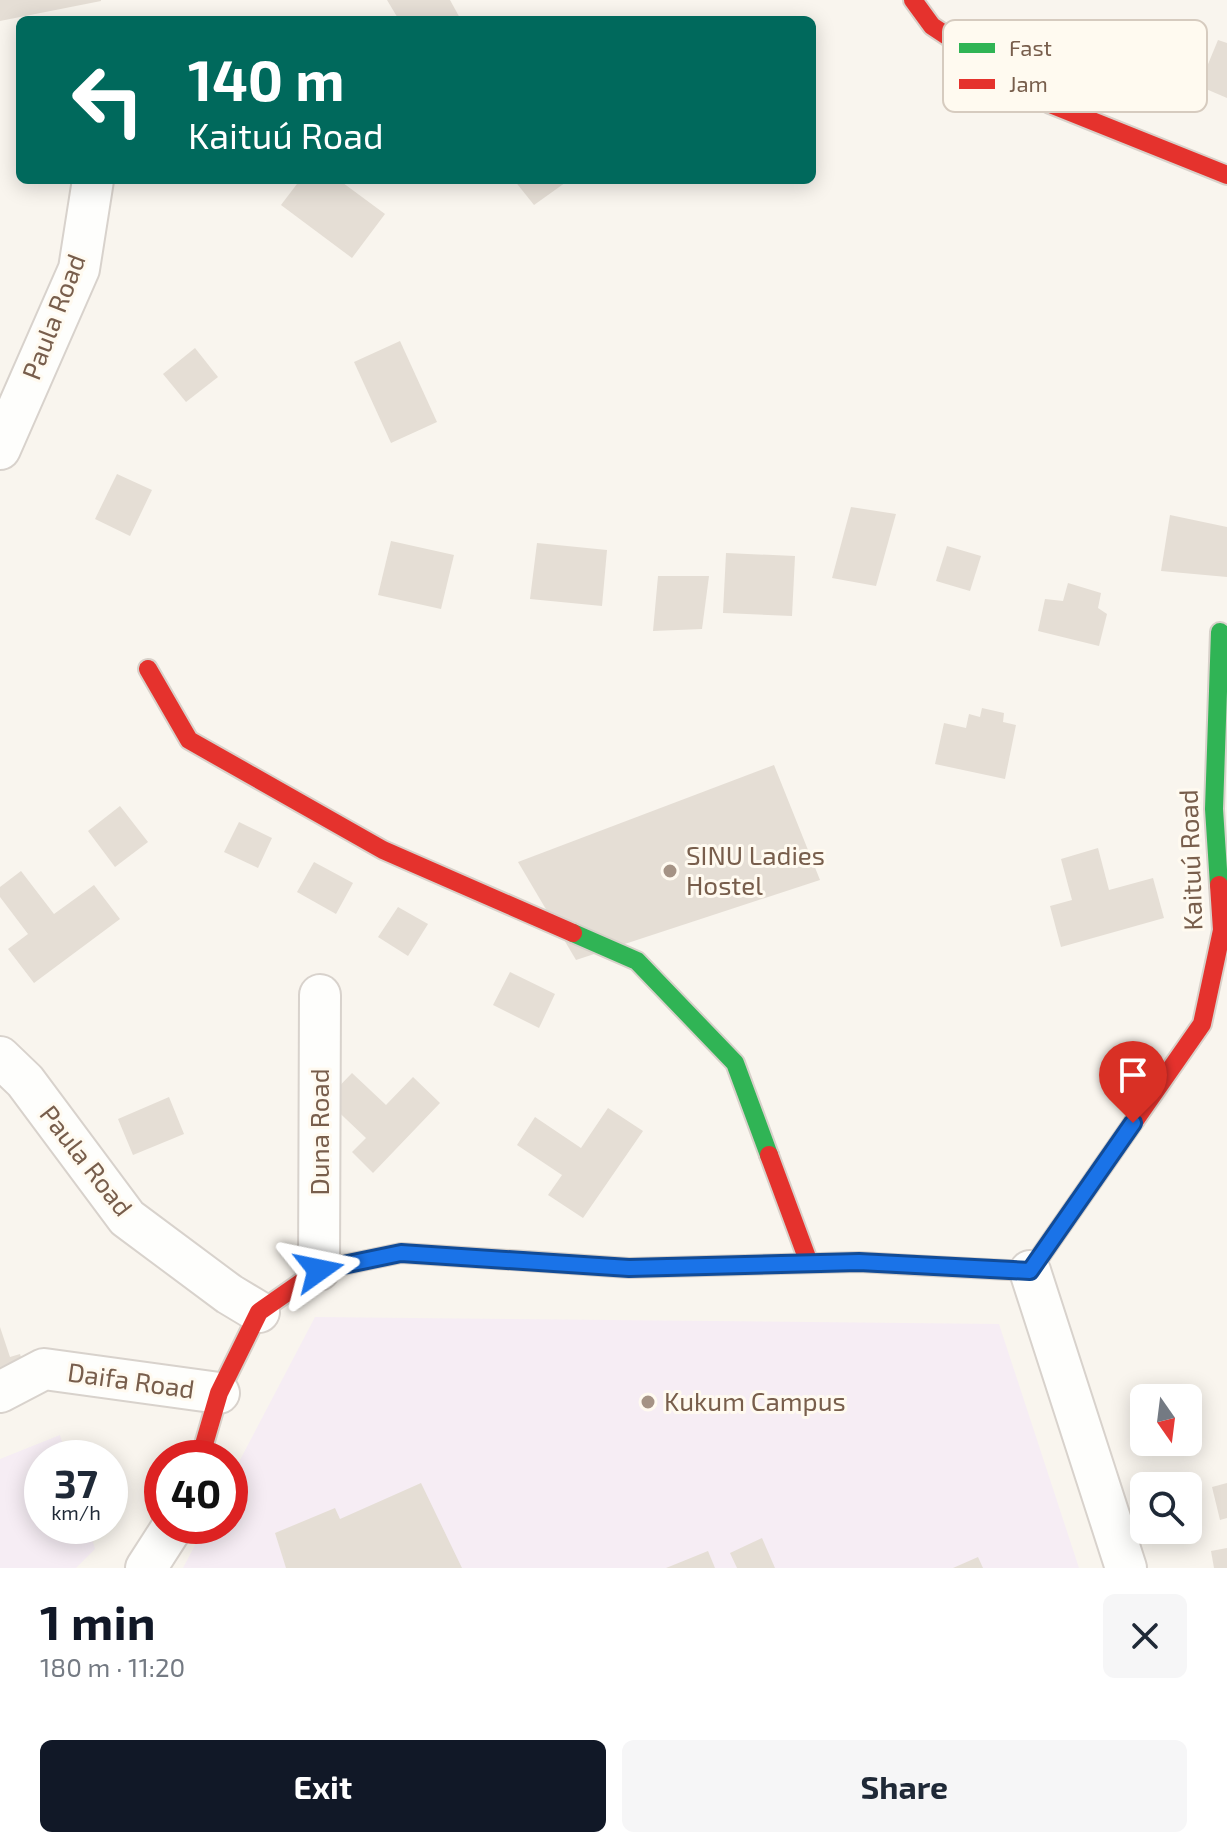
<!DOCTYPE html>
<meta charset="utf-8">
<style>
body{margin:0;font-family:"Exo 2",sans-serif;background:#f6f6f7;color:#1f2937;height:100vh;display:flex;flex-direction:column;font-size:30px;white-space:nowrap}
*{box-sizing:border-box;margin:0}
p{font-size:26px;color:#747a83}
.icon{flex:none;width:44px;height:44px;fill:none;stroke:currentColor;stroke-width:2;stroke-linecap:round;stroke-linejoin:round}
.map{position:relative;height:1568px;overflow:hidden}
.panel{display:flex;flex-direction:column;background:#fff;flex:1}
.panel>*{flex:none}
.hud{position:absolute;left:16px;top:16px;width:800px;height:168px;border-radius:12px;box-shadow:0 4px 20px #0003;background:#00695c;color:#fff;overflow:hidden}
.needle{width:52px;rotate:166deg}
.fabs{position:absolute;left:1130px;top:1384px;display:grid;gap:16px}
.fabs a{display:grid;place-items:center;width:72px;height:72px;border-radius:12px;background:#fff;box-shadow:0 4px 20px #0003;font-size:40px}
.speed{position:absolute;left:24px;top:1440px;display:flex;gap:16px;font-size:40px;font-weight:700;text-align:center}
.speed>*{display:grid;place-content:center;width:104px;height:104px;border-radius:50%;background:#fff;box-shadow:0 4px 20px #0003;line-height:1}
.speed small{font-size:20px;font-weight:400}
.speed .limit{border:12px solid #d22;background:#fff;color:#111}
.pin{position:absolute;display:grid;place-items:center;width:68px;height:68px;color:#fff;margin:-82px -34px;border-radius:50% 50% 50% 0;rotate:-45deg;box-shadow:0 0 8px #0007}
.pin .icon{rotate:45deg}
.me{position:absolute;width:88px;margin:-44px;rotate:78deg;stroke-linejoin:round;filter:drop-shadow(0 0 6px #0008)}
.turn{display:flex;align-items:center;gap:28px;height:168px;padding:0 40px;font-size:36px}
.turn .icon{width:104px;height:104px;stroke-width:2.5}
.turn b{display:block;font-size:56px;line-height:68px}
.round{display:grid;place-items:center;flex:none;width:84px;height:84px;border-radius:12px;background:#f6f6f7}
.overview{display:flex;align-items:center;justify-content:space-between;height:136px;padding:0 40px}
h1{font-size:48px;font-weight:700;line-height:60px;color:#111827}
.button{display:flex;gap:16px;margin-top:auto;padding:16px 40px}
.button a{flex:1;height:92px;border-radius:12px;background:#111827;color:#fff;font-size:32px;font-weight:700;line-height:92px;text-align:center}
.button a+a{background:#f6f6f7;color:#1f2937}
.map>svg:first-child{display:block}
</style>
<div class="map">
<svg width="1227" height="1568" viewBox="0 0 1227 1568">
<rect width="100%" height="100%" fill="#f9f5ee"/>
<!-- education -->
<g fill="#f6edf4">
<path d="M315,1317l684,7 80,244h-896l22,-42h25v-47z"/>
<path d="M60,1435l7,23h-25v68h46l7,23 -19,19h-76v-109z"/>
</g>
<!-- building -->
<g fill="#e5ded5">
<path d="M0,0h101v1l-101,20z"/>
<path d="M387,0h63l11,20h-62z"/>
<path d="M1218,40l9,3v55l-28,-12z"/>
<path d="M300,180h39l46,34 -33,44 -71,-53z"/>
<path d="M514,180h55l-35,25z"/>
<path d="M400,341l37,81 -46,21 -37,-81z"/>
<path d="M195,348l23,29 -32,25 -23,-28z"/>
<path d="M117,474l35,16 -22,46 -35,-17z"/>
<path d="M851,507l45,7 -20,72 -44,-8z"/>
<path d="M1170,515l57,12v50l-66,-6z"/>
<path d="M391,541l63,14 -13,54 -63,-14z"/>
<path d="M537,543l70,7 -5,56 -72,-7z"/>
<path d="M947,546l34,10 -11,35 -34,-10z"/>
<path d="M726,553l69,3 -3,60 -69,-3z"/>
<path d="M658,576h51l-7,53 -49,2z"/>
<path d="M1068,583l33,10 -3,15 9,6 -8,32 -61,-15 7,-32 18,2z"/>
<path d="M982,708l22,5 -1,9 13,3 -11,54 -70,-15 9,-41 22,5 3,-14 11,3z"/>
<path d="M774,765l46,115 -244,80 -58,-98z"/>
<path d="M120,806l28,36 -33,25 -27,-36z"/>
<path d="M239,822l33,16 -14,30 -34,-16z"/>
<path d="M1098,848l11,42 44,-12 11,40 -103,29 -11,-41 22,-6 -11,-41z"/>
<path d="M314,862l39,21 -17,31 -39,-22z"/>
<path d="M21,871l33,43 40,-29 26,34 -86,64 -26,-34 20,-15 -28,-37v-10z"/>
<path d="M398,907l30,17 -20,32 -30,-19z"/>
<path d="M510,972l45,22 -16,34 -46,-23z"/>
<path d="M352,1073l34,32 27,-28 27,26 -67,70 -21,-21 14,-14 -40,-38z"/>
<path d="M169,1097l15,37 -51,21 -15,-36z"/>
<path d="M608,1108l35,23 -60,87 -35,-23 14,-20 -45,-30 18,-28 46,31z"/>
<path d="M0,1327l10,30 10,-3 5,17 -25,8z"/>
<path d="M421,1483l41,85h-176l-11,-35 60,-25 5,11z"/>
<path d="M1227,1483v35l-7,2 -8,-33z"/>
<path d="M762,1538l13,30h-38l-7,-15z"/>
<path d="M1227,1548v20h-13l-3,-17z"/>
<path d="M708,1551l7,17h-49z"/>
<path d="M978,1557l5,11h-30z"/>
</g>
<g fill="none" stroke-linecap="round" stroke-linejoin="round">
<defs>
<g id="street">
<path d="M0,449l79,-180 14,-89"/>
<path d="M0,1057l25,24 102,137 102,76 30,18"/>
<path d="M319,1270l1,-275"/>
<path d="M1030,1271l96,297"/>
<path d="M0,1392l44,-23 175,24"/>
<path d="M146,1568l27,-42"/>
</g>
<g id="fast">
<path d="M1219,885l-5,-76 6,-177"/>
<path d="M573,933l64,28 98,102 34,92"/>
<path d="M527,1261l102,7 230,-6 52,3"/>
</g>
<g id="jam">
<path d="M913,0l19,26 118,78 177,71"/>
<path d="M148,669l41,71 194,110 190,83"/>
<path d="M769,1155l40,108"/>
<path d="M911,1265l119,6 172,-247 20,-94 -3,-45"/>
<path d="M200,1458l19,-65 40,-81 60,-42 82,-17 126,8"/>
</g>
</defs>
<!-- street casing -->
<use href="#street" stroke="#d8d2cc" stroke-width="44"/>
<!-- fast casing -->
<use href="#fast" stroke="#d8d1ca" stroke-width="22"/>
<!-- jam casing -->
<use href="#jam" stroke="#d8d1ca" stroke-width="22"/>
<!-- street -->
<use href="#street" stroke="#fefefc" stroke-width="40"/>
<!-- fast -->
<use href="#fast" stroke="#30b455" stroke-width="18"/>
<!-- jam -->
<use href="#jam" stroke="#e5322d" stroke-width="18"/>
</g>
<g fill="none" stroke-linecap="round" stroke-linejoin="round">
<defs>
<path id="route" d="M319,1270l82,-17 228,15 230,-6 171,9 103,-148"/>
</defs>
<!-- route casing -->
<use href="#route" stroke="#114b97" stroke-width="20"/>
<!-- route -->
<use href="#route" stroke="#1a73e8" stroke-width="14"/>
</g>
<!-- markers -->
<g fill="#a59385" stroke="#fffaf0" stroke-width="3">
<circle cx="670" cy="871" r="8"/>
<circle cx="648" cy="1402" r="8"/>
</g>
<g text-anchor="middle" stroke-width="6" stroke-linejoin="round" paint-order="stroke">
<!-- street labels -->
<g font-size="26" fill="#785e4c" stroke="#fffaf0">
<text transform="translate(54 317) rotate(-69)" y="9">Paula Road</text>
<text transform="translate(1191 860) rotate(-92)" y="9">Kaituú Road</text>
<text transform="translate(320 1132) rotate(-90)" y="9">Duna Road</text>
<text transform="translate(86 1161) rotate(52)" y="9">Paula Road</text>
<text transform="translate(131 1381) rotate(8)" y="9">Daifa Road</text>
</g>
<!-- poi labels -->
<g font-size="26" fill="#785e4c" stroke="#fffaf0" text-anchor="start">
<text x="686" y="865">SINU Ladies<tspan x="686" dy="30">Hostel</tspan></text>
<text x="664" y="1411">Kukum Campus</text>
</g>
</g>
<!-- legend -->
<rect x="943" y="20" width="264" height="92" rx="12" fill="#fffaf0" stroke="#d6cbbf" stroke-width="2"/>
<rect x="959" y="43" width="36" height="10" fill="#30b455"/>
<rect x="959" y="79" width="36" height="10" fill="#e5322d"/>
<g font-size="22" fill="#785e4c">
<text x="1009" y="56">Fast</text>
<text x="1009" y="92">Jam</text>
</g>
</svg>
<div class="fabs">
<a><svg class="needle" viewBox="-14 -14 28 28"><path d="M0-13l5 13h-10z" fill="#e53935"/><path d="M0 13l5-13h-10z" fill="#747a83"/></svg></a>
<a><svg class="icon" aria-label="search" viewBox="0 0 24 24"><circle cx="10" cy="10" r="6"/><path d="M15 15l6 6"/></svg></a>
</div>
<div class="speed"><div>37<small>km/h</small></div><div class="limit">40</div></div>
<div class="pin" style="left:1133px;top:1123px;background:#d93025"><svg class="icon" aria-label="arrive" viewBox="0 0 24 24"><path d="M6 21V4h12l-3 4 3 4H6"/></svg></div>
<svg class="me" style="left:319px;top:1270px" viewBox="-20 -20 40 40"><path d="M0-17L14 15 0 8-14 15z" fill="#1a73e8" stroke="#fff" stroke-width="4"/></svg>
<div class="hud">
<div class="turn"><svg class="icon" aria-label="left" viewBox="0 0 24 24"><path d="M17 20v-9H6M10 6l-5 5 5 5"/></svg><div><b>140 m</b>Kaituú Road</div></div>
</div>
</div>
<section class="panel">
<div class="overview"><div><h1>1 min</h1><p>180 m · 11:20</p></div><a class="round"><svg class="icon" aria-label="close" viewBox="0 0 24 24"><path d="M6 6l12 12M18 6L6 18"/></svg></a></div>
<div class="button"><a>Exit</a><a>Share</a></div>
</section>
